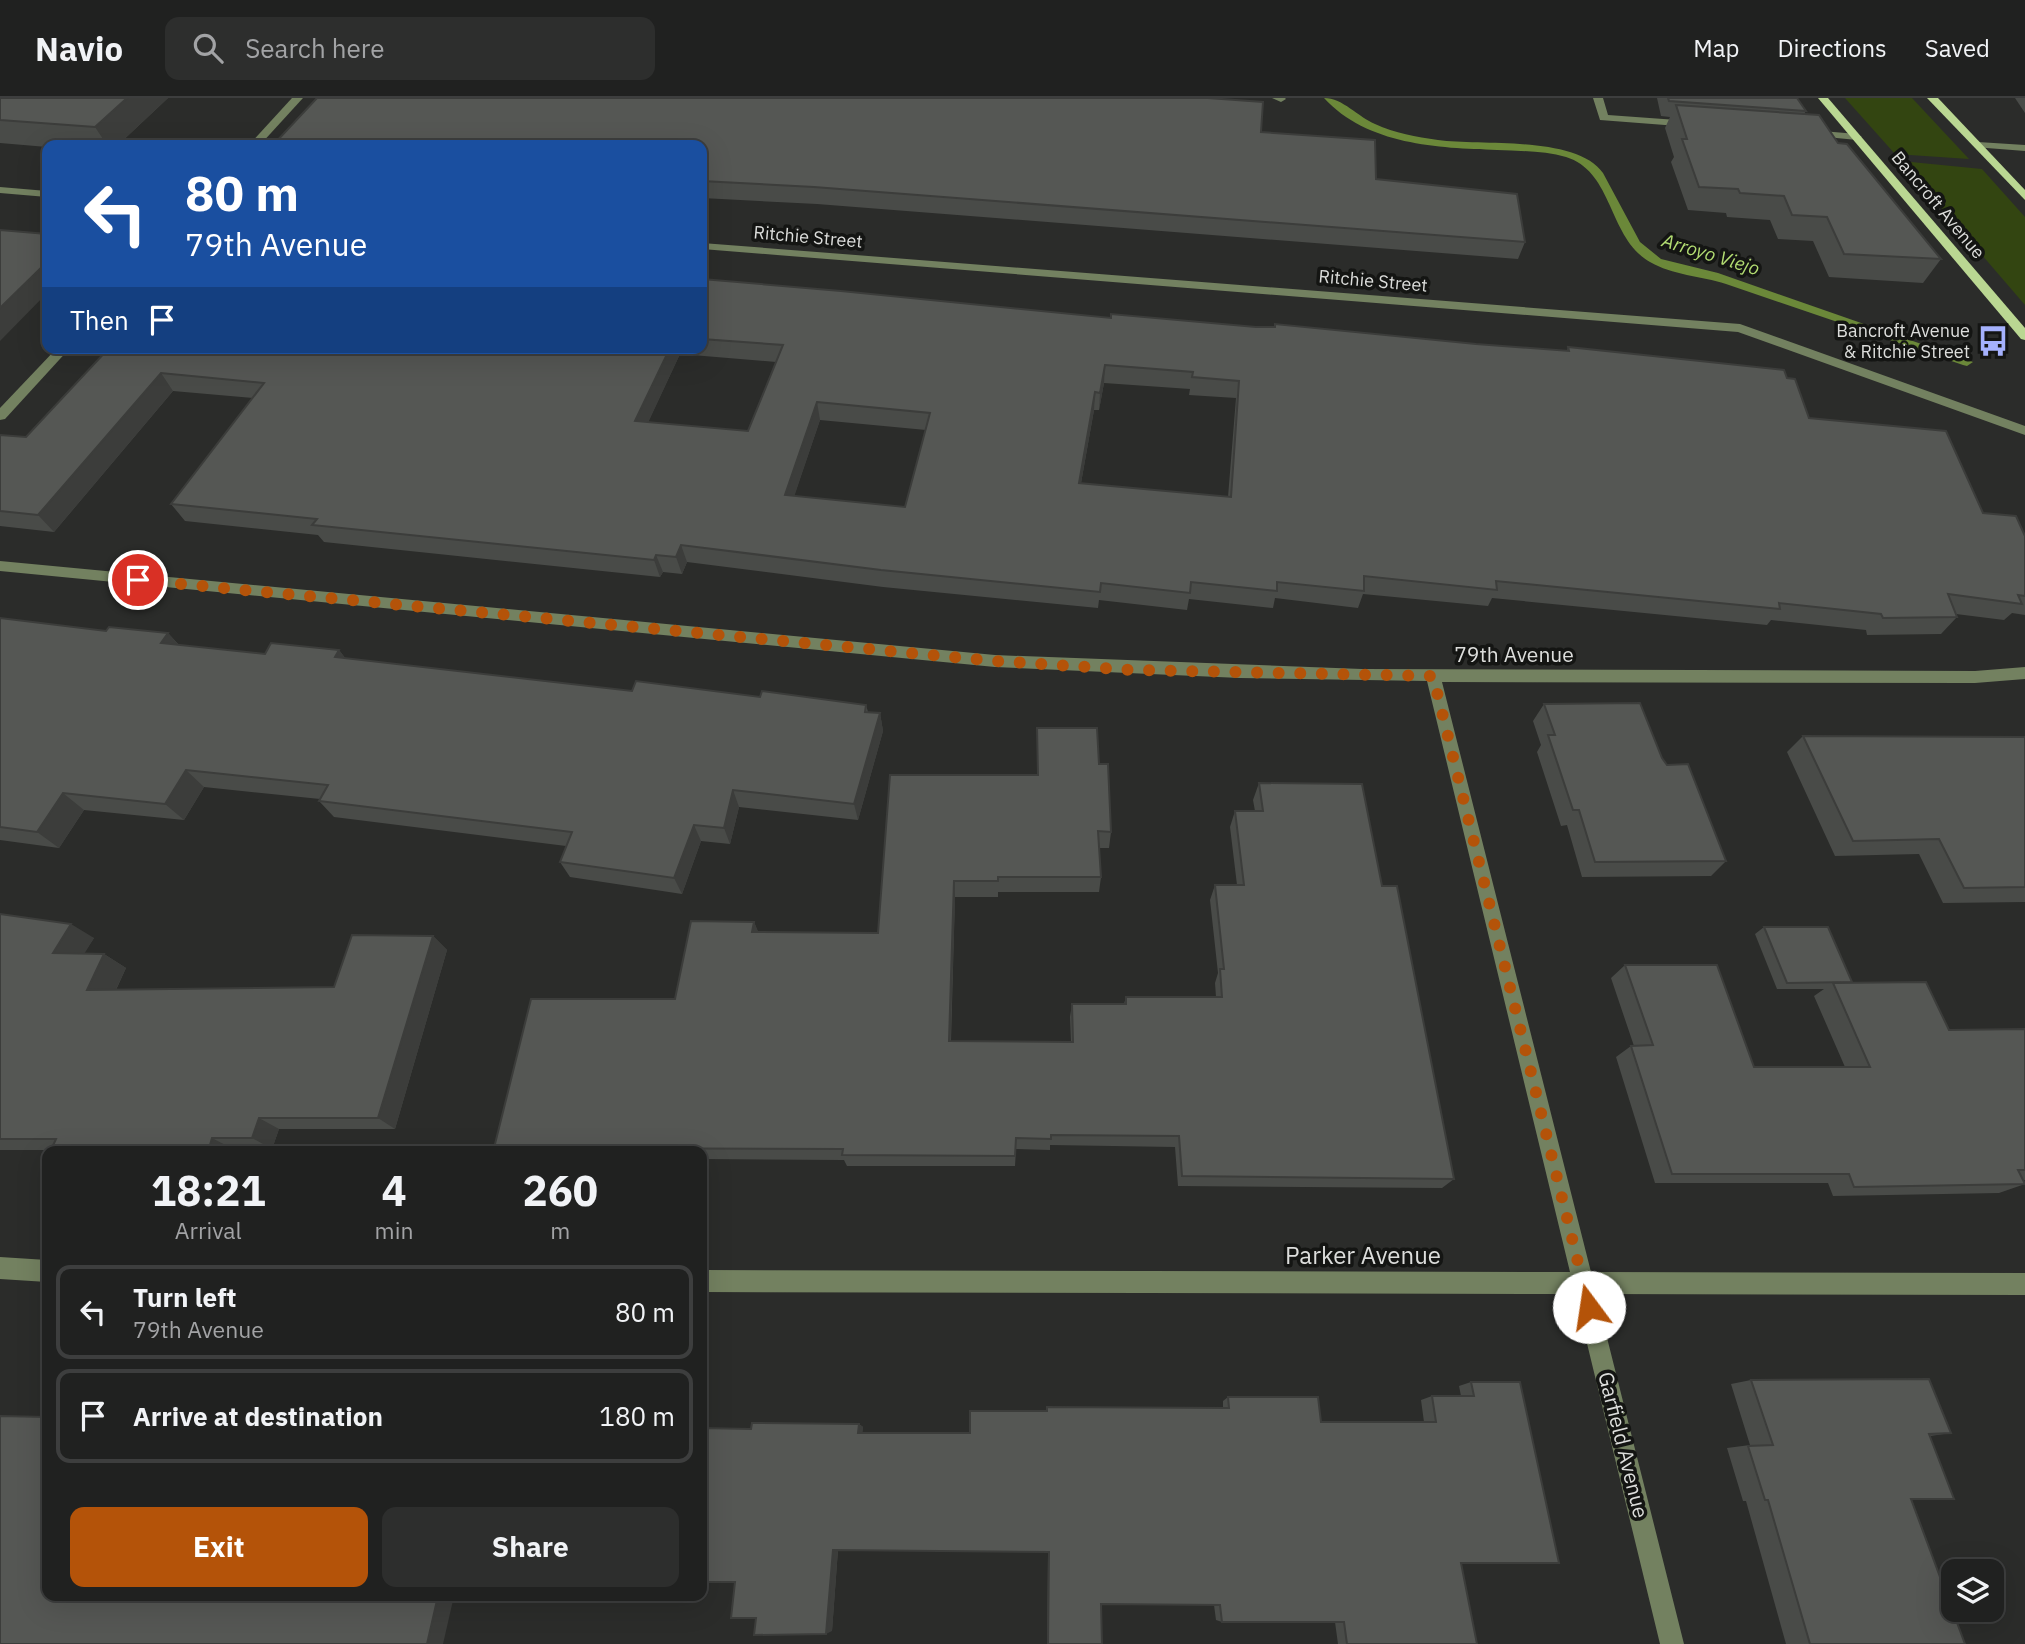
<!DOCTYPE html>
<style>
body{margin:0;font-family:"IBM Plex Sans",sans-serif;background:#2d2e2d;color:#f1f3f6;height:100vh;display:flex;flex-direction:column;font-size:26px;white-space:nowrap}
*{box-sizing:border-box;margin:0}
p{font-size:23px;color:#a2a3a5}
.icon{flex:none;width:38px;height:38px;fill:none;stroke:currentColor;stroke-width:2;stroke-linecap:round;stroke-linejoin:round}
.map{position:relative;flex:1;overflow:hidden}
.details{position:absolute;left:42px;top:1048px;width:665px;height:455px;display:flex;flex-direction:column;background:#202120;border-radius:14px;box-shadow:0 7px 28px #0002,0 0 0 2px #3d3e3e}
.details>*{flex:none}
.top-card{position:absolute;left:42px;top:42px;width:665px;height:214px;border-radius:14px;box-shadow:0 7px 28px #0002,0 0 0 2px #3d3e3e;background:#1a4fa0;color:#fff;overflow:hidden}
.controls{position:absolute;left:1941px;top:1461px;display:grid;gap:14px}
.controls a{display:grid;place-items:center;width:63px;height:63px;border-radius:14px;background:#202120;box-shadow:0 7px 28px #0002,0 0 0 2px #3d3e3e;font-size:35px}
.pin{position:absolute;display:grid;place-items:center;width:60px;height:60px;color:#fff;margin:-30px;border:4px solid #fff;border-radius:50%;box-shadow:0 2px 7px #0007}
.me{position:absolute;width:77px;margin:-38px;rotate:346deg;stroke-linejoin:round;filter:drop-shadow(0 0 5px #0008)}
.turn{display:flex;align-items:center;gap:24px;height:147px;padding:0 28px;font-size:32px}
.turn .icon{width:91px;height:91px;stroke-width:2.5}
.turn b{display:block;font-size:49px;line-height:60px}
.then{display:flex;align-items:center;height:66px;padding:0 28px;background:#0003;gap:14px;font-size:26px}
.eta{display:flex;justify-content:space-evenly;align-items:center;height:119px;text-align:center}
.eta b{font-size:42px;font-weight:800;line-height:49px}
.cta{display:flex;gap:14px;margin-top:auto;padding:14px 28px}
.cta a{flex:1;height:80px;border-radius:14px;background:#b45309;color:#fff;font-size:28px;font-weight:800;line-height:80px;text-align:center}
.cta a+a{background:#2d2e2d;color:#f1f3f6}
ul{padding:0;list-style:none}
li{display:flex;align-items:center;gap:21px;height:94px;margin:0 14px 10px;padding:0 14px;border:4px solid #3d3e3e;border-radius:14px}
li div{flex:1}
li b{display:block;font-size:26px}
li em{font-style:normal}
header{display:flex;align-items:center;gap:42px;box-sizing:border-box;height:98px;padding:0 35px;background:#202120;border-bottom:2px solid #3d3e3e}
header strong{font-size:33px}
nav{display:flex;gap:38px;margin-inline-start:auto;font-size:24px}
.search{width:490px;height:63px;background:#2d2e2d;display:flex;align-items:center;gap:18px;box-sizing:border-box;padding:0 24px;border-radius:14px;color:#a2a3a5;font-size:26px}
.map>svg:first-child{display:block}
</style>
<header>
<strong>Navio</strong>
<div class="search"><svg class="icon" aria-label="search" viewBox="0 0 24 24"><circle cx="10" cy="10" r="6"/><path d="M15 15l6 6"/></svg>Search here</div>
<nav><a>Map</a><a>Directions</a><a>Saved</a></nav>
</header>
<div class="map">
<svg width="2025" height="1546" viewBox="0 0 2025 1546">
<rect width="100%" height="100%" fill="#2b2c2a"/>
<!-- green -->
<g fill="#334511">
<path d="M1845,0h67l57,61 -74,-5z"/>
<path d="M1901,63l81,8 43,48v88z"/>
</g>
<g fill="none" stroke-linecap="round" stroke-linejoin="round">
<!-- stream -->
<path fill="#6b8839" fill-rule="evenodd" d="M1324,0c19,0 34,19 51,26 20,9 41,13 63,16 43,6 138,-5 165,33l37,69 21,17 57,14 255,89 -6,4 -4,-1c-79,-27 -158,-54 -237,-81 -25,-8 -54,-9 -76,-22 -42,-24 -36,-90 -84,-105 -21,-6 -46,-6 -69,-7 -59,-2 -130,-5 -173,-52z"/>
<!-- minor -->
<g fill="#738160" fill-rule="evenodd">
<path d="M292,0h11l-43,47h-11z"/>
<path d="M1272,0h13l1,1 -5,3z"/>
<path d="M1593,0h10l5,17 83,6 5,3 -5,3 -91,-7z"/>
<path d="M1810,32l47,4 5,3 -5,3 -51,-5 -1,-2z"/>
<path d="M1978,44l47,3v6l-51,-4v-4z"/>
<path d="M0,89l47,4v6l-47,-4z"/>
<path d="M702,145l1038,81 285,102v9l-287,-103 -1036,-83z"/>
<path d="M57,250h13l-65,71 -5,1v-12z"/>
<path d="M0,463l995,94 367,14 613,2 50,-4v12l-50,4 -533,-1 149,590 434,1v22l-429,-1 88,350h-24l-85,-350 -873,-2v-22l868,2 -143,-591 -187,-3 -245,-11 -995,-96z"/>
<path d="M0,1159l47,3v22l-47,-3z"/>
</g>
<!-- major -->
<g fill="#bad792" fill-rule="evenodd">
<path d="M1818,0h10l197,230v12l-4,-1z"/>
<path d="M1927,0h11l87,92v10z"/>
</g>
</g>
<!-- wall -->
<g fill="#494b48" fill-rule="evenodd">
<path d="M0,0h168l-50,47h-71v2l-47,-4z"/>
<path d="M1657,0h140l9,13 -2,3 34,29 103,116 -18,24 -94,-6 -16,-36 -35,-2 -8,-19 -43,-3 -1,-4 -38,-3 -17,-48 3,-5 -9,-29 5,-11 -9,-1z"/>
<path d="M2015,0h10v15z"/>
<path d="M1261,34l115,47 149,63 -7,17 -701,-55 -115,-6v-53z"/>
<path d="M702,181l409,39 145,9 311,24 1,-4 219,31 22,40 216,118v79l-13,-2 -8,7 -48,-6 1,3 -16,17 -74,1 -1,-5 -95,-10 -4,5 -275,-27 -4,8 -125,-12 -5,14 -83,-10 -2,10 -84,-9 -2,11 -88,-10 -1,8 -215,-21 -196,-25 -5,12 -19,-2 -3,5 -336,-35 -6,-7 -133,-14 -14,-17 82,-106 -80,-7 -119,141 -54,-6v-91l26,2 83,-89h593zM680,256l96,8 -28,69 -100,-9zM1104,285l86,6 -1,6 47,3 -8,99 -147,-14 13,-73h5zM820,322l106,10 -21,77 -111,-11z"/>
<path d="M0,520l106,13 62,2 11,12 86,9 74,-4 6,8 287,33 128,6 106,8 2,7 12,1 3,18 -25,89 -119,-13 -9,37 -29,-3 -19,53 -112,-17 -10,-15 6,-16 -232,-29 -15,-16 1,-2 -116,-12 -20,33 -100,-10 -25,38 -59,-8z"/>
<path d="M1544,606l118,54 64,103 -15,15 -129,1 -15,-52 -6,1 -24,-74 4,-7 -8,-24z"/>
<path d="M1037,630l62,36 12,68 -2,16h-10l2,29 -2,15h-101v5h-43l-4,144 120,1 -1,-25 2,-13h52l2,-7h90l-1,-14 3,-10 -8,-73 5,-15h22l-7,-58 5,-16h20l-2,-11 6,-17 123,103 72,293 -12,9 -264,-2 -3,-39 -125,-2v5l-34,-1 -1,17h-168l-3,-6 -142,-1v-7h-209l182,-153 79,-77 4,10 120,1 159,-158z"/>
<path d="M1803,638l222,1v165l-82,1 -24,-49 -84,2 -48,-104z"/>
<path d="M0,816l94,24 -10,15 20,1 22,14 -10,22 218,-3 99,-51 14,14 -52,179h-116l-7,20h-39l-1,3h-182l1,-2h-51z"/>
<path d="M1764,829l88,55 97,48 76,-1v151h-2l2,4 -26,9 -166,3 -5,-13h-173l-39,-126 15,-11h3l-23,-68 14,-13 129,102h91l-31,-71 10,-7h-47l-22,-55z"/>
<path d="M1751,1282l200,53 -21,3 24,63 -42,1 53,144h-179l-40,-143h-3l-16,-53 23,-3 -19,-61z"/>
<path d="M1471,1284h49l-59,181 16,81h-139l-3,-22h-113l-6,-2 -2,-15 -113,-1 1,40h-55l1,-92 -210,-2 -6,81 -76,-13 -21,-36 16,-153 108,-5 4,3 -1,6h108l76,-22 1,-4 176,1v-7l5,-4 93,25h103l-3,-22 11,-4h29l-2,-10z"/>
</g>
<!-- shaded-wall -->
<g fill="#3c3d3b">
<path d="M127,0h41l-50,47h-11l-12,-18z"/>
<path d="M47,164v31l-47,48v-33z"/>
<path d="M670,250h9l1,6 -39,84 -6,-17z"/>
<path d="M1105,267l-1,18 -5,27 1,-17z"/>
<path d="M161,275l12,18 -119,141 -16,-17z"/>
<path d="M1095,294l-1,18 -16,90 1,-17z"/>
<path d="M817,304l3,18 -31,92 -4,-17z"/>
<path d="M681,447l6,17 -5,12 -6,-17z"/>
<path d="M656,457l7,17 -3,5 -6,-17z"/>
<path d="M168,535l17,19 -24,-9z"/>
<path d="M339,552l14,18 -18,-11z"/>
<path d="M880,615l3,18 -25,89 -4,-16z"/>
<path d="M186,672l18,17 -20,33 -19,-16z"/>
<path d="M733,692l6,17 -9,37 -6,-16z"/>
<path d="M63,695l21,17 -25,38 -22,-16z"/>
<path d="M694,727l7,16 -19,53 -8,-16z"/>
<path d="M954,783l1,16 -5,157 -1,-13z"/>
<path d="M754,824l6,14 -8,-4z"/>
<path d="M71,826l23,14 -18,29 -23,-14z"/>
<path d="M433,838l14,14 -52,179 -17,-11z"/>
<path d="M104,856l22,14 -17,36 -22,-14z"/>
<path d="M259,1020l20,11 -7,20 -20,-11z"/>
<path d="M212,1040l21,11 -1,3h-24z"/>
<path d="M859,1326l4,3 -1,9 -4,-3z"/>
<path d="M838,1451l-6,82 -6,3 7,-84z"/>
<path d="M438,1498h16l-11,48h-16z"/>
</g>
<!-- building -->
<g fill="#555754" stroke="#3c3d3b" stroke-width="2" fill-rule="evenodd">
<path d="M0,0h127l-32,29 -95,-7z"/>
<path d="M317,0h891l55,4 -2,30 114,8 1,39 141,15 8,48 -711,-55 -112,-6v-36h-429z"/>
<path d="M1668,0h129l9,13 -137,-10z"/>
<path d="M1676,7l143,10 19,28 9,1 94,115 -97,-5 -17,-37 -35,-2 -8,-19 -44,-3 -2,-4 -39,-2 -17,-48h5z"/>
<path d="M0,132l47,4v28l-47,46z"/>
<path d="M702,181l139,12 270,27v-4l145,13h19v-3l201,20 93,7 -1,-4 216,23 3,8 8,1 14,39 137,13 37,82 33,3 9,20v60l-7,-1 4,9 -74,-10 9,23 -74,1 -2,-4 -102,-11 1,6 -284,-28 1,9 -133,-14v15l-87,-9v9l-86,-9 -1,11 -89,-10 -1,9 -219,-22 -200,-25 -5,12 -20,-2 -2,5 -342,-35 5,-6 -146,-15 93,-121 -103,-10 -123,142 -38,-4v-76l26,2 83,-89h561l-35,73 113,10 35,-86 -81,-6zM1105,267l88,7 -1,5 47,4 -8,116 -152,-14 16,-91 5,1zM817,304l113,11 -25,94 -120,-12z"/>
<path d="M0,520l106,13 3,-4 59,6 -7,10 104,11 6,-11 68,7 -4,7 297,34 4,-10 124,16 2,-6 104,14 -1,7 15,1 -26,91 -121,-14 -9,38 -30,-3 -20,53 -114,-16 12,-30 -253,-31 9,-16 -142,-15 -21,34 -102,-11 -26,39 -37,-5z"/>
<path d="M1640,605l22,55 5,7 21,-1 38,97 -131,1 -16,-52h-6l-25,-75h7l-11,-31z"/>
<path d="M1037,630h60l2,36h9l3,68 -13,-1 3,46h-103v4h-44l-5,160 124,1 -1,-38h54v-7h96l-2,-28h4l-9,-84h29l-9,-74h28l-4,-28 103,1 20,102h15l57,293 -272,-3 -3,-40 -128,-1v4l-35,-1 -1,18 -173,-1 1,-6 -280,-1 -1,4h-69l38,-153h144l16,-78 63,1 -2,10 126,1 12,-158h148z"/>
<path d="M1803,638l222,1v150l-61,1 -25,-49 -86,2z"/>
<path d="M0,816l71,10 -18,29 51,1 -17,36 247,-3 18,-52 81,1 -55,182h-119l-7,20h-40l-4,14 -104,-3 -1,3h-53l6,-13h-56z"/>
<path d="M1764,829h64l24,55 -65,1z"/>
<path d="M1625,867h92l37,102h116l-37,-84 93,-1 23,48 76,-1v141h-7l7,14 -171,3 -5,-13h-177l-41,-128 22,-1z"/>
<path d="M1929,1281l22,54 -22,1 25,65h-43l54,145h-155l-42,-144h-3l-17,-54 25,-1 -22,-65z"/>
<path d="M1471,1284h49l39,181h-98l16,81h-130l-3,-22h-122l-2,-17 -119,-1 1,40h-54l1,-92 -216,-2 -7,84 -72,1 2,-17h-25l4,-36h-33v-154l49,1 1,-6 107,1 -1,9h112v-22h77v-4l182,1 -1,-11h90l3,25h115l-4,-26h42z"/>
<path d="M0,1318l47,1v179h391l-11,48h-427z"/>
</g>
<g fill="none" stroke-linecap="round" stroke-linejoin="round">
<!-- route -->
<path stroke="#b45309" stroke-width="12" stroke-dasharray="0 21.6" d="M138,482l857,81 138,9 300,6 156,631"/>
</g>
<!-- icons -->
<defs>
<symbol id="bus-bare" viewBox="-9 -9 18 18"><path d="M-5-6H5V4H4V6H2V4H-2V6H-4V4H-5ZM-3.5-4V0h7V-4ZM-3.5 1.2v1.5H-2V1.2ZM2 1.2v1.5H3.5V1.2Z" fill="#a5b1fc" stroke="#141513" stroke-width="2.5" paint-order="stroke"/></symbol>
</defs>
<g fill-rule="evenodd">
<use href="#bus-bare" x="1971" y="221" width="44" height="44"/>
</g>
<g text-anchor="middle" stroke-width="7" stroke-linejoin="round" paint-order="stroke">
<!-- far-street labels -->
<g font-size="18" fill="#dcdddb" stroke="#141513">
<text transform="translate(1938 107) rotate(50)" y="6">Bancroft Avenue</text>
<text transform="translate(808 139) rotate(5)" y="6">Ritchie Street</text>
<text transform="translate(1373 183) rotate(5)" y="6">Ritchie Street</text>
</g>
<!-- far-poi labels -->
<g font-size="18" fill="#dcdddb" stroke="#141513" text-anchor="end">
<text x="1970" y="239">Bancroft Avenue<tspan x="1970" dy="21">&amp; Ritchie Street</tspan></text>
</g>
<!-- far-water labels -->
<g font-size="19" font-style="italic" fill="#b3dd72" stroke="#141513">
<text transform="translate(1711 156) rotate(17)" y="7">Arroyo Viejo</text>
</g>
<!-- street labels -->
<g font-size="21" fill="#dcdddb" stroke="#141513">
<text x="1514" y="564">79th Avenue</text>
<text transform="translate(1623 1347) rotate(76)" y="7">Garfield Avenue</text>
</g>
<!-- near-street labels -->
<g font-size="24" fill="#dcdddb" stroke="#141513">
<text x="1363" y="1166">Parker Avenue</text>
</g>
</g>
</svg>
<div class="controls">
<a><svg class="icon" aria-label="layers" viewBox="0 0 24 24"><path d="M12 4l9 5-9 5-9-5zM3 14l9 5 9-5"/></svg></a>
</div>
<div class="pin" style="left:138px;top:482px;background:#d93025"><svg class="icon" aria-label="arrive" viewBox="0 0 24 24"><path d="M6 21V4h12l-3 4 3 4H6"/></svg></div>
<svg class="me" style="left:1589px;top:1209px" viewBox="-20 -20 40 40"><circle r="19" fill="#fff"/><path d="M0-13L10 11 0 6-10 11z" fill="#b45309"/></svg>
<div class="top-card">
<div class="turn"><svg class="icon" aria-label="left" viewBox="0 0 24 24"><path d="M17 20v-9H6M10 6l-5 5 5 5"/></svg><div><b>80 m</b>79th Avenue</div></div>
<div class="then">Then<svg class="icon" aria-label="arrive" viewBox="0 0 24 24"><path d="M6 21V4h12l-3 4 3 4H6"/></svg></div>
</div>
<section class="details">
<div class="eta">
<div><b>18:21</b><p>Arrival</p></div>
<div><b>4</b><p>min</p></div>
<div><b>260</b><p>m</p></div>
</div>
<ul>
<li><svg class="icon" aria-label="left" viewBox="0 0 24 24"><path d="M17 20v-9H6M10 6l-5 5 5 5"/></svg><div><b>Turn left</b><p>79th Avenue</p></div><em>80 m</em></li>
<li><svg class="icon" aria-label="arrive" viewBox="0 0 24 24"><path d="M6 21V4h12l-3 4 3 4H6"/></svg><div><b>Arrive at destination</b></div><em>180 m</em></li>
</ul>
<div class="cta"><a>Exit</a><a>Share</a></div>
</section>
</div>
